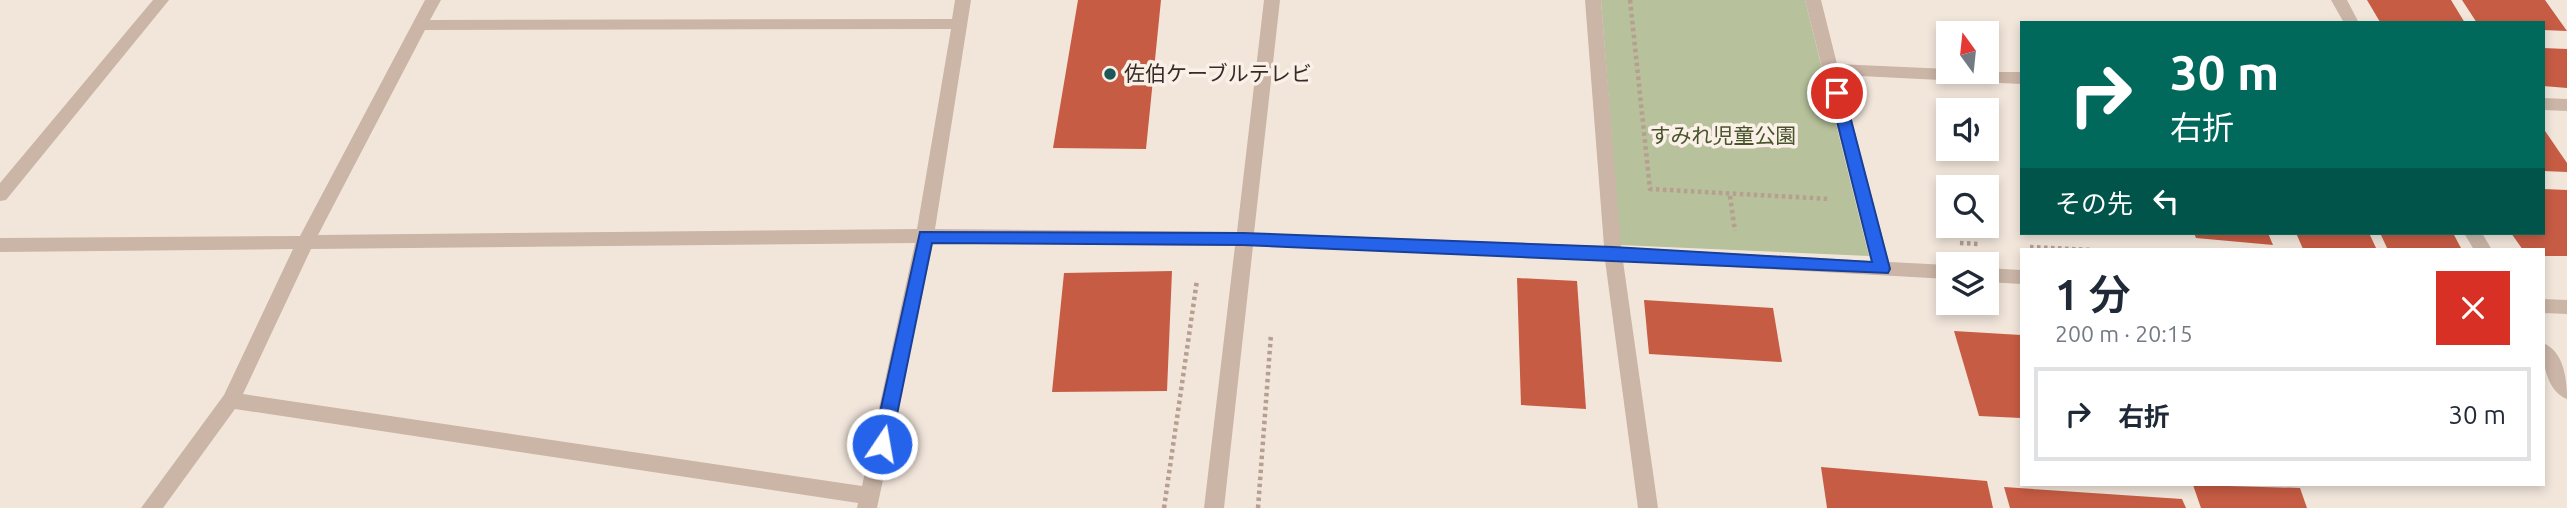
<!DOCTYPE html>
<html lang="ja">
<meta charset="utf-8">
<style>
body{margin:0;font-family:Ubuntu,"Noto Sans JP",sans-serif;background:#f2f2f3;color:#1f2937;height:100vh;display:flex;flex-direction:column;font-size:26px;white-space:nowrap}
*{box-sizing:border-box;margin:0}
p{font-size:23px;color:#747a83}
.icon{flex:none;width:38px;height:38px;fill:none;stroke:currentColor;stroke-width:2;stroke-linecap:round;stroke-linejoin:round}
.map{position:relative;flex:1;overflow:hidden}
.drawer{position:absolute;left:2020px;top:248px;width:525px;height:238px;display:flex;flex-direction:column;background:#fff;border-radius:0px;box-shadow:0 4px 10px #0003}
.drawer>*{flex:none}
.top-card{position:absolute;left:2020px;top:21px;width:525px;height:214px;border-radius:0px;box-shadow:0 4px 10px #0003;background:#00695c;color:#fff;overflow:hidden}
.needle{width:46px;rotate:345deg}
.controls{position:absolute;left:1936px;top:21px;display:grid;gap:14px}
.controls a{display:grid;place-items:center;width:63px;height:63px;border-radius:0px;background:#fff;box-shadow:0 4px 10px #0003;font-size:35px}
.pin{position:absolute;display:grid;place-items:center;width:60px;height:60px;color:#fff;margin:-30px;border:4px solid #fff;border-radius:50%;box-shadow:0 2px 7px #0007}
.me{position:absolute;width:77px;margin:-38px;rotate:12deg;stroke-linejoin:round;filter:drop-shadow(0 0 5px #0008)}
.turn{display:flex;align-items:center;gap:24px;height:147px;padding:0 35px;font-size:32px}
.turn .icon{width:91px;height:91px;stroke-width:2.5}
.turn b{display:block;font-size:49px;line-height:60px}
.then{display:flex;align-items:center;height:66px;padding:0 35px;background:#0003;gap:14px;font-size:26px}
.round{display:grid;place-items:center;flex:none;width:74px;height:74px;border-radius:0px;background:#f2f2f3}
.headline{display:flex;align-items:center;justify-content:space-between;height:119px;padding:0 35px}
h1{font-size:42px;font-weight:600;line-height:52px}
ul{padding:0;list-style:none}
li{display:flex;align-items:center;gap:21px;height:94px;margin:0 14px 10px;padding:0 21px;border:4px solid #e0e1e3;border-radius:0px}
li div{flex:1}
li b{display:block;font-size:26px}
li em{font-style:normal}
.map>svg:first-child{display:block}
</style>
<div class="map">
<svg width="2567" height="508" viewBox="0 0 2567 508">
<rect width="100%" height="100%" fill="#f2e6db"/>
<!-- green -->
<path fill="#b7c19b" d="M1601,0h204l64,256 -249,-11z"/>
<!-- building -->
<g fill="#c75c44">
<path d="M1078,0h83l-15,149 -93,-1z"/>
<path d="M2367,0h84l14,23 -85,-1z"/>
<path d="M2462,0h83l22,31 -24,-1v-7h-66z"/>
<path d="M2543,48l24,1v39l-24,-2z"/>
<path d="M2543,128l24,35v9l-24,-1z"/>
<path d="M2543,189l24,1v66h-24v-6h-20l-12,-17h32z"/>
<path d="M2194,233h74l5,12 -77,-7z"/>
<path d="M2296,233h73l8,17 -74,-1z"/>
<path d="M2380,233h73l9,17h-74z"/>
<path d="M1172,271l-5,120 -115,1 12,-119z"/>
<path d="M1517,278l60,3 9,128 -65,-4z"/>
<path d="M1644,300l129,8 9,54 -133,-8z"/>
<path d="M1954,331l67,4v83l-42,-2z"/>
<path d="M1821,467l166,14 6,27h-166z"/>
<path d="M2193,485l107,3 7,20h-106z"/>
<path d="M2004,487l178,12 4,9h-176z"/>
</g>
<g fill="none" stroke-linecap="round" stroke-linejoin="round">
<!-- path -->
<g stroke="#b69f91" stroke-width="4.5" stroke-dasharray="3.5 3.5" stroke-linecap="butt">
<path d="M1630,0l20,189 180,10"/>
<path d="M1730,196l5,35"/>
<path d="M1960,243l19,1"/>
<path d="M2030,247l63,3"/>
<path d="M1164,508l33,-228"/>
<path d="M1258,508l13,-174"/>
</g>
<!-- minor -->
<g fill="#cab5a7" fill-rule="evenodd">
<path d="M153,0h16l-163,200 -6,1v-18z"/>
<path d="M425,0h16l-11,20 522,-1 3,-19h16l-36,229 302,3 27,-232h16l-26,233 350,13 -19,-246h16l20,247 250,14 -66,-261h16l16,64 111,5v3h73v12l-181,-9 49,187 59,3v14l-325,-18 35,247h-20l-33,-248 -352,-14 -29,262h-20l31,-262 -302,-3 -56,265h-20l1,-5 -623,-94 -72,99h-22l83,-113 69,-146 -293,3v-14l300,-2zM951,29l-34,200 -599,6 107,-205zM915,243l-53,243 -619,-92 68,-145z"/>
<path d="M2331,0h16l12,23h-15z"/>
<path d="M2543,98l24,1v12l-24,-1z"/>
<path d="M2464,233h18l10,17h-18z"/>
<path d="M1986,268l35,2v14l-35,-2z"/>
<path d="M2543,299l24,1v14l-24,-1z"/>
<path d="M2543,343c21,8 24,37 24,56 -20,-7 -25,-37 -24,-56z"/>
</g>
</g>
<!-- route -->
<path fill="#2563eb" stroke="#184099" stroke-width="2" d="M1837,88l7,5 46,176 -2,4 -645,-28 -311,-2 -41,201 -9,8 -9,-8 47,-212 323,1 370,14 259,15 -42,-169z"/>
<!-- markers -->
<circle fill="#1d5859" stroke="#faf0e8" stroke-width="2.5" cx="1110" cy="74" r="7"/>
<g text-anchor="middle" stroke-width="7" stroke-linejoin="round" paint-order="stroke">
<!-- poi labels -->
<g font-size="21" fill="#372b28" stroke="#faf0e8" text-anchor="start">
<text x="1124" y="81">佐伯ケーブルテレビ</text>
</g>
<!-- park labels -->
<g font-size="21" fill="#48552b" stroke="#faf0e8">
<text x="1723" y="143">すみれ児童公園</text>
</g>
</g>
</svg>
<div class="controls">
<a><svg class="needle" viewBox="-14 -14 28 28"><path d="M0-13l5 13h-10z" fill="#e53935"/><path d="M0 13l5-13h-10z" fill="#747a83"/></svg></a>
<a><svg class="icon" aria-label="sound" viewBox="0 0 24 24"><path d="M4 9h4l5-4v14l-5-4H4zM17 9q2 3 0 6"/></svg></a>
<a><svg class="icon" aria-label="search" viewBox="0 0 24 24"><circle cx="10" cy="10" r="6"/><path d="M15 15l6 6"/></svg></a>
<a><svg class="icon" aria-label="layers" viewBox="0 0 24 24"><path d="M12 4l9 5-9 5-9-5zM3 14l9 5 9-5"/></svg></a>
</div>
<div class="pin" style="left:1837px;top:93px;background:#d93025"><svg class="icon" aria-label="arrive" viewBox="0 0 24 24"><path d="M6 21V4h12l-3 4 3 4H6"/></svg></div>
<svg class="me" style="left:882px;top:444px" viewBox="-20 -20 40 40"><circle r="17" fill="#2563eb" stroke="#fff" stroke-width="3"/><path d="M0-11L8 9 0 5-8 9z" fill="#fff"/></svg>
<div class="top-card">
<div class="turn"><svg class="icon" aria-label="right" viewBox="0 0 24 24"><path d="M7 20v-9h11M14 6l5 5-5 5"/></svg><div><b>30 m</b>右折</div></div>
<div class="then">その先<svg class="icon" aria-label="left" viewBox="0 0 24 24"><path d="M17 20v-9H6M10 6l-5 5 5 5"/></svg></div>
</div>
<section class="drawer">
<div class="headline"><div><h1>1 分</h1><p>200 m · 20:15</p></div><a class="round" style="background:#d93025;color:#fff"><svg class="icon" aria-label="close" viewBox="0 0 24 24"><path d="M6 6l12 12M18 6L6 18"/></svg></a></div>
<ul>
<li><svg class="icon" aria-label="right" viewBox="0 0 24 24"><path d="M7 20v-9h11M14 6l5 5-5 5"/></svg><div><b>右折</b></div><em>30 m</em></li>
</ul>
</section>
</div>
